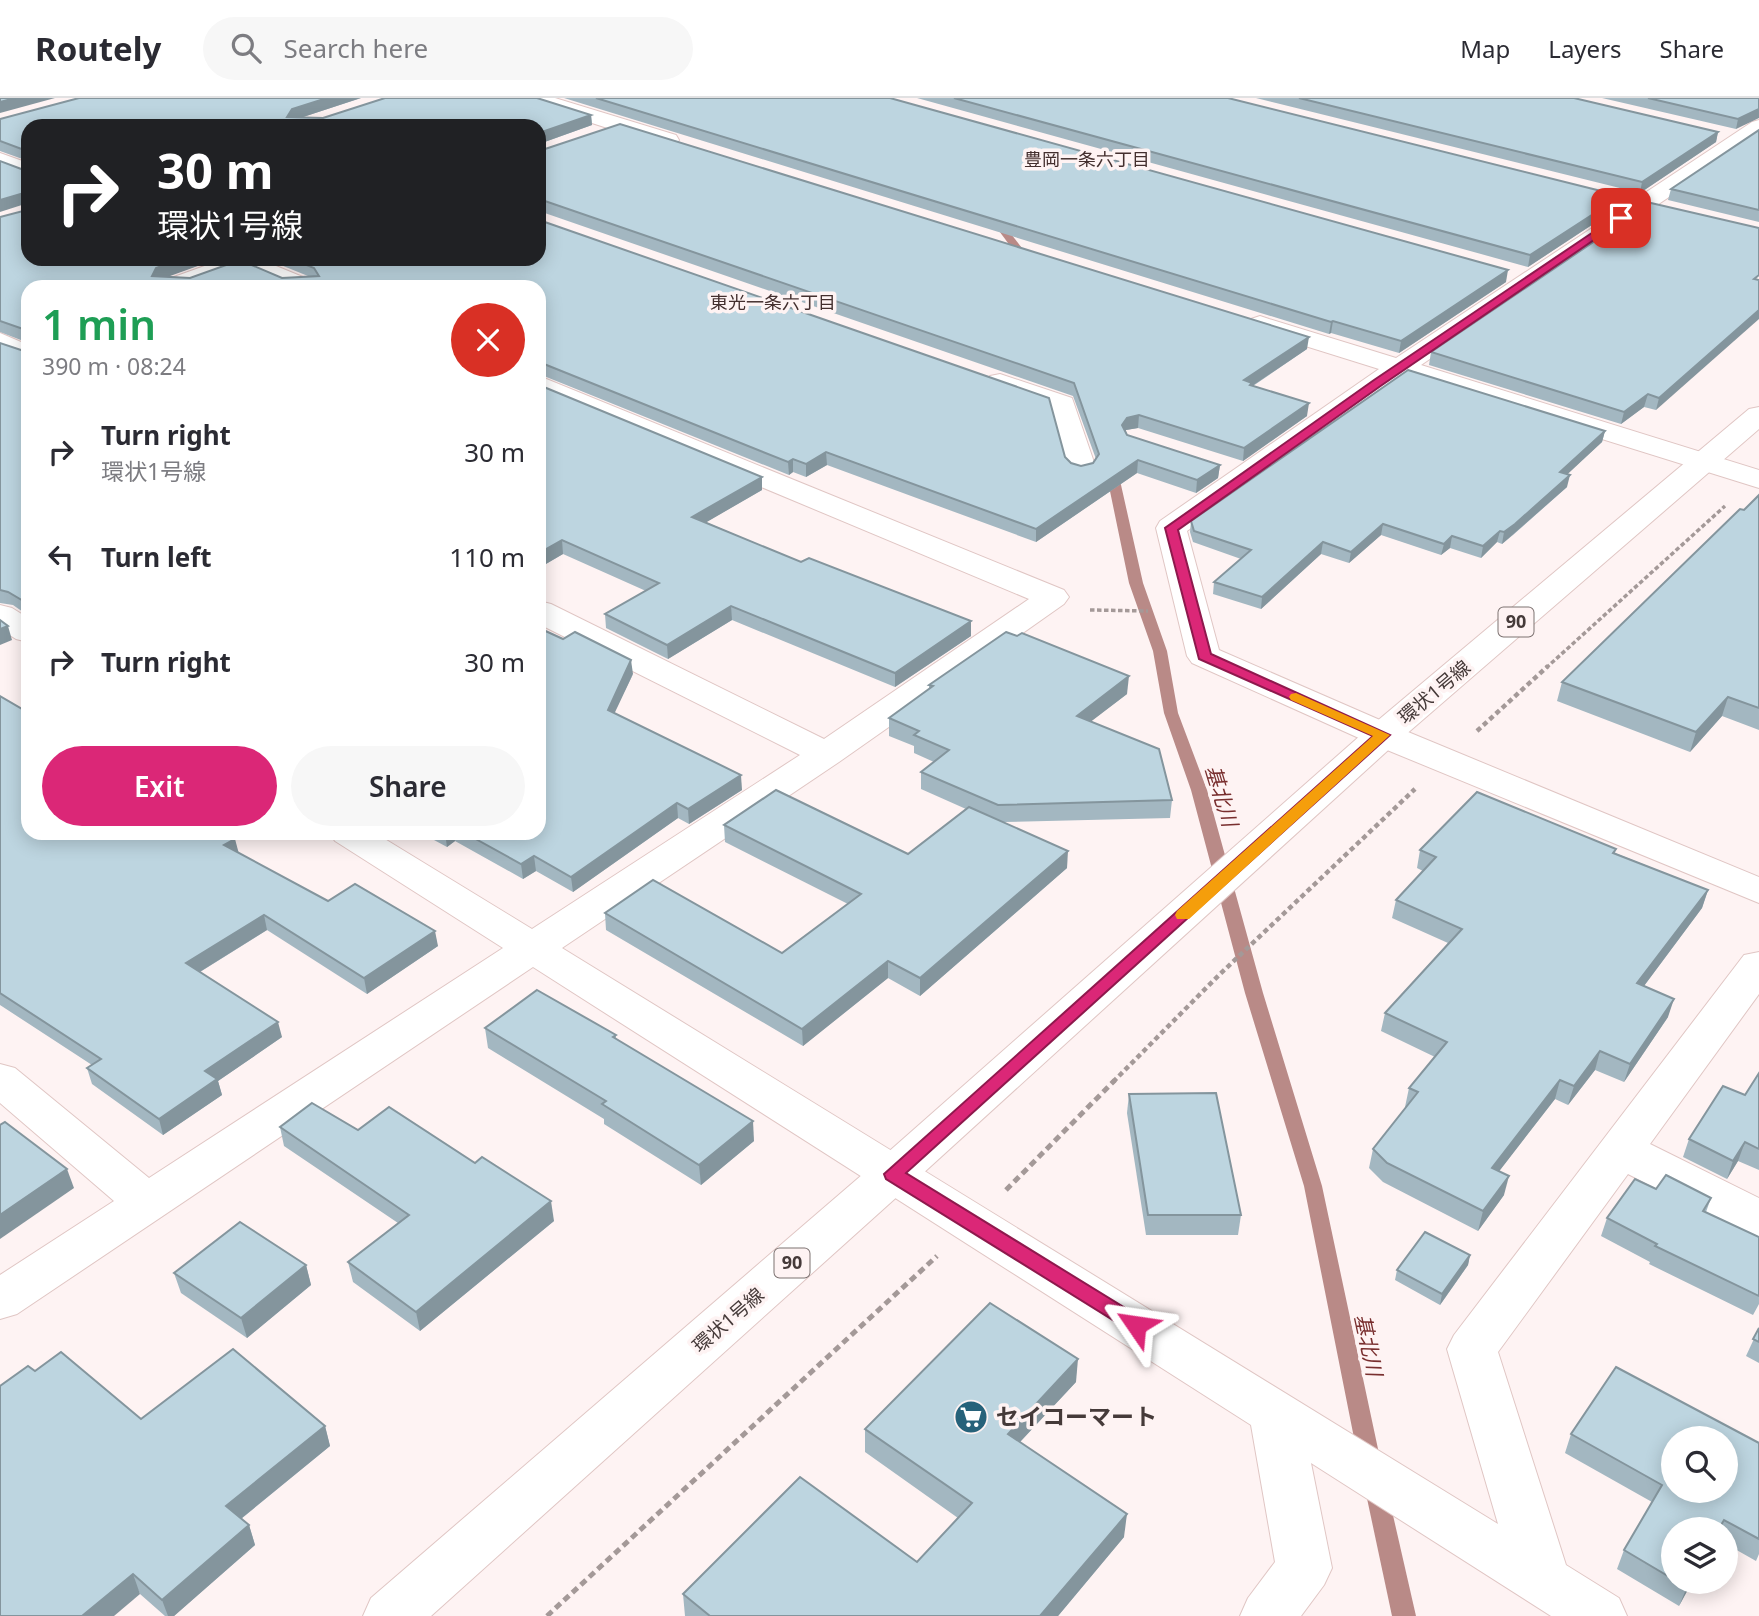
<!DOCTYPE html>
<meta charset="utf-8">
<style>
body{margin:0;font-family:"Noto Sans","Noto Sans JP",sans-serif;background:#f7f7f7;color:#2b2b33;height:100vh;display:flex;flex-direction:column;font-size:26px;white-space:nowrap}
*{box-sizing:border-box;margin:0}
p{font-size:23px;color:#7c7c81}
.icon{flex:none;width:38px;height:38px;fill:none;stroke:currentColor;stroke-width:2;stroke-linecap:round;stroke-linejoin:round}
.map{position:relative;flex:1;overflow:hidden}
.panel{position:absolute;left:21px;top:182px;width:525px;height:560px;display:flex;flex-direction:column;background:#fff;border-radius:21px;box-shadow:0 4px 18px #0003}
.panel>*{flex:none}
.hud{position:absolute;left:21px;top:21px;width:525px;height:147px;border-radius:21px;box-shadow:0 4px 18px #0003;background:#202124;color:#fff;overflow:hidden}
.buttons{position:absolute;left:1661px;top:1328px;display:grid;gap:14px}
.buttons a{display:grid;place-items:center;width:77px;height:77px;border-radius:50%;background:#fff;box-shadow:0 4px 18px #0003;font-size:35px}
.pin{position:absolute;display:grid;place-items:center;width:60px;height:60px;color:#fff;margin:-30px;border-radius:14px;box-shadow:0 4px 10px #0006}
.me{position:absolute;width:77px;margin:-38px;rotate:302deg;stroke-linejoin:round;filter:drop-shadow(0 0 5px #0008)}
.turn{display:flex;align-items:center;gap:24px;height:147px;padding:0 21px;font-size:32px}
.turn .icon{width:91px;height:91px;stroke-width:2.5}
.turn b{display:block;font-size:49px;line-height:60px}
.round{display:grid;place-items:center;flex:none;width:74px;height:74px;border-radius:37px;background:#f7f7f7}
.head{display:flex;align-items:center;justify-content:space-between;height:119px;padding:0 21px}
h1{font-size:42px;font-weight:600;line-height:52px;color:#1e9e55}
.button{display:flex;gap:14px;margin-top:auto;padding:14px 21px}
.button a{flex:1;height:80px;border-radius:42px;background:#db2777;color:#fff;font-size:28px;font-weight:600;line-height:80px;text-align:center}
.button a+a{background:#f7f7f7;color:#2b2b33}
ul{padding:0;list-style:none}
li{display:flex;align-items:center;gap:21px;height:105px;padding:0 21px}
li div{flex:1}
li b{display:block;font-size:26px}
li em{font-style:normal}
header{display:flex;align-items:center;gap:42px;box-sizing:border-box;height:98px;padding:0 35px;background:#fff;border-bottom:2px solid #e1e1e2}
header strong{font-size:33px}
nav{display:flex;gap:38px;margin-inline-start:auto;font-size:24px}
.search{width:490px;height:63px;background:#f7f7f7;display:flex;align-items:center;gap:18px;box-sizing:border-box;padding:0 24px;border-radius:38px;color:#7c7c81;font-size:26px}
.map>svg:first-child{display:block}
</style>
<header>
<strong>Routely</strong>
<div class="search"><svg class="icon" aria-label="search" viewBox="0 0 24 24"><circle cx="10" cy="10" r="6"/><path d="M15 15l6 6"/></svg>Search here</div>
<nav><a>Map</a><a>Layers</a><a>Share</a></nav>
</header>
<div class="map">
<svg width="1759" height="1518" viewBox="0 0 1759 1518">
<rect width="100%" height="100%" fill="#fef3f3"/>
<g fill="none" stroke-linecap="round" stroke-linejoin="round">
<!-- stream -->
<g fill="#b98a87" fill-rule="evenodd">
<path d="M993,120h6l35,46 -1,2h-8l-34,-46z"/>
<path d="M1111,365l6,4 26,116 24,68 11,62 29,77 56,203 59,193 59,277 -3,6 -8,3 -8,-3 -3,-6 -55,-277 -59,-193 -54,-203 -27,-77 -11,-62 -24,-68 -24,-116z"/>
<path d="M1376,1382l8,2 3,7 29,127h-24l-27,-127 3,-7z"/>
</g>
<defs>
<g id="minor">
<path d="M524,0h31l121,37 3,5 -3,5h-16l-133,-43z"/>
<path d="M1759,22v16l-338,229 338,105v18l-356,-111 -216,154 32,119 177,77 363,150v26l-389,-160 -178,-80 -5,-7 -31,-128 4,-7 219,-152 -128,-40 -4,-5 4,-5 9,-3 9,3 127,39 356,-236z"/>
<path d="M0,55l28,10v15l-28,-10z"/>
<path d="M224,161h35l56,23 3,5h-34l-42,-18 -50,18h-35l3,-5z"/>
<path d="M0,235l28,12v18l-28,-12z"/>
<path d="M1000,276l72,24 24,70 -5,6 -10,3 -10,-3 -5,-6 -16,-59 -60,-21 -4,-6 4,-6z"/>
<path d="M539,278l525,214 5,7 -5,7 -225,158 -277,186 936,576 -51,-175 7,-14 290,-380 15,-3v42l-109,150 109,54v39l-17,-5 -114,-58 -130,178 68,213 53,33 8,18h-76l-240,-153 21,105 -8,17 -23,31h-61l8,-18 27,-36 -24,-137 -718,-458 -516,347 -17,5v-44l114,-74 -114,-98v-39l15,4 134,110 354,-230 -168,-107 -6,-8h46l157,96 268,-174 -261,-131v-23l12,3 273,135 205,-140 -490,-205z"/>
<path d="M0,507l12,3 16,10v24l-12,-3 -16,-10z"/>
</g>
<path id="primary" d="M1759,309v22l-363,314 -487,443 -478,430h-68l8,-18 506,-436 493,-435 379,-318z"/>
</defs>
<!-- minor casing -->
<use href="#minor" stroke="#e0c6c4" stroke-width="2"/>
<!-- primary casing -->
<use href="#primary" stroke="#e0c6c4" stroke-width="2"/>
<!-- path-far2 -->
<g stroke="#a49998" stroke-width="3.5" stroke-dasharray="4.5 2.5" stroke-linecap="butt">
<path d="M1090,512l58,1"/>
<path d="M1546,570l179,-162"/>
</g>
<!-- path-far1 -->
<g stroke="#a49998" stroke-width="4.5" stroke-dasharray="5 3.5" stroke-linecap="butt">
<path d="M1477,633l71,-65"/>
<path d="M1113,984l106,-107 196,-186"/>
</g>
<!-- path -->
<g stroke="#a49998" stroke-width="5" stroke-dasharray="7 4.5" stroke-linecap="butt">
<path d="M1006,1092l109,-110"/>
<path d="M547,1518l390,-360"/>
</g>
<!-- minor -->
<use href="#minor" fill="#fff" fill-rule="evenodd"/>
<!-- primary -->
<use href="#primary" fill="#fff" fill-rule="evenodd"/>
</g>
<!-- wall -->
<g fill="#a3b7c1">
<path d="M361,0l-61,20 291,-3 1,10 -53,19v-18l-511,133h189l-49,17 22,2h92l26,-2 -42,-17h273l526,198 6,6 10,3 12,-3 3,-4 -23,-63 -534,-185v-60l768,198 -54,37 54,30 -64,45 -105,-33 -12,2v1l1,4 93,30 -2,13 -22,15 -59,-20 -101,69 -209,-77 -21,12 -13,-5 -4,3 -250,-101v-87h-511v335l-2,-8 -13,-9 -13,-2v-260l27,9 -1,-10 -26,-10v-115l27,-7 -3,-40 4,-3v-6l-28,-10v-32z"/>
<path d="M564,0h326l616,184 -107,71 -68,-20 -2,1z"/>
<path d="M917,0h311l391,109 -91,60z"/>
<path d="M1256,0h318l144,34 -2,10 -76,51z"/>
<path d="M1602,0h157l-23,31z"/>
<path d="M1759,32v92l-91,-22 3,-11z"/>
<path d="M1759,130l-103,182 -12,-3 -23,17 -192,-59 2,-13z"/>
<path d="M539,287l223,105 -56,32 265,114 -76,51 -163,-67 -64,39 -62,-31 -1,-14 41,-23 -83,-37 -24,14z"/>
<path d="M1605,333l-3,11 -35,32v13l-54,48 -11,9 -5,-2 -16,16 -31,-10 -9,7 -60,-20 -32,28 -28,-9 -60,55 -48,-15 1,-12 27,-23 -48,-17 -3,-10 1,-11z"/>
<path d="M1759,397v235l-37,-14 -32,36 -133,-51 5,-19z"/>
<path d="M633,576l-19,39 128,77 -53,34 -11,-6 -105,74 -37,-21 -13,8 -68,-38 -8,6 -26,-14h118z"/>
<path d="M929,587l198,9 -36,27 81,79 -2,18 -167,4 64,46 -147,128 -32,-18 -85,68 -197,-116 -1,-17 177,40 66,-49 -123,-62 -1,-17 184,29 58,-45 -45,-20v-17l13,-10 -20,-9v-7l-25,-10v-18l40,-29z"/>
<path d="M0,598l238,157 90,48 110,45 -71,48 -100,-64 -67,42 82,65 -64,44 4,14 -59,40 -71,-51 -5,-16 5,-3 -92,-60z"/>
<path d="M1616,751l-1,4 93,37 -6,18 -58,78 24,31 -44,65 -29,-12 -27,35 -13,-6 -56,72 5,24 -26,36 -95,-49 -14,-14 4,-19 33,-42h-1l4,-19 26,-31 -54,-26 4,-18 63,-70 -56,-25 4,-18 27,-29 -6,-3 3,-18z"/>
<path d="M485,930l131,7v3l138,103 -53,44 -97,-61v-5l-116,-71z"/>
<path d="M1759,975v97l-21,-9 -11,18 -44,-22 6,-18 56,-44z"/>
<path d="M1129,996l112,121 -3,20h-92l-19,-122z"/>
<path d="M280,1029l78,3 196,91 -134,110 -67,-49 -5,-20 50,-39 -114,-77z"/>
<path d="M1656,1091l55,9 -5,14 53,25v67l-6,11 -104,-51 1,-2 -49,-26 6,-18z"/>
<path d="M1470,1157l-2,10 -28,40 -45,-25 2,-10z"/>
<path d="M306,1167l5,20 -64,53 -66,-45 -7,-20z"/>
<path d="M1759,1230v35l-13,-7z"/>
<path d="M35,1273l106,48 184,7 5,20 -89,73 8,6 6,20 -81,71h-9l-25,-22z"/>
<path d="M1076,1284l-56,60 104,95 -66,79h-373l-2,-22 234,-32 41,-44 -93,-66v-23z"/>
<path d="M1571,1336l188,9v111l-3,7 -30,-17v-14h-53v52h19l-13,24 -62,-37 7,-19 28,-48 -87,-49z"/>
</g>
<!-- shaded-wall -->
<g fill="#84959d">
<path d="M15,0h40l-55,15v-11z"/>
<path d="M327,0h34l-67,22 -7,-3 5,-8z"/>
<path d="M1759,11v9l-23,11 2,-10z"/>
<path d="M591,17l1,10 -53,19v-11z"/>
<path d="M1718,34l-2,10 -76,51 2,-11z"/>
<path d="M27,94l1,11 -28,9v-12z"/>
<path d="M1621,98l-2,11 -91,60 2,-12z"/>
<path d="M181,161h36l-58,21 -7,-4 4,-8z"/>
<path d="M1508,172l-2,12 -107,71 2,-12z"/>
<path d="M1759,212v9l-103,91 3,-12z"/>
<path d="M1333,223l-2,12 -2,1 2,-12z"/>
<path d="M1309,239l-2,12 -55,37 -8,-6z"/>
<path d="M1648,296l-4,13 -23,17 3,-12z"/>
<path d="M1309,305l-2,13 -64,45 1,-13z"/>
<path d="M1139,317l-1,13 -12,2 -5,8 1,-13 5,-7z"/>
<path d="M1605,333l-3,11 -45,42 3,-12z"/>
<path d="M826,354l1,13 -21,12v-13z"/>
<path d="M793,361v13l-4,3 -1,-13z"/>
<path d="M1138,362l-1,13 -101,69v-13z"/>
<path d="M1220,367l-2,13 -22,15 1,-13z"/>
<path d="M1570,377l-3,12 -65,57 2,-12z"/>
<path d="M762,379v13l-69,40 -1,-13z"/>
<path d="M1383,426l-2,11 -32,28 2,-11z"/>
<path d="M1500,433l-3,11 -16,16 2,-12z"/>
<path d="M1452,438l-2,12 -9,7 3,-11z"/>
<path d="M562,442l1,14 -24,14v-15z"/>
<path d="M1323,444l-2,12 -60,55 1,-12z"/>
<path d="M731,508l1,14 -64,39 -1,-14z"/>
<path d="M971,523v15l-76,51v-14z"/>
<path d="M8,528l4,14 -12,5v-16z"/>
<path d="M631,562l2,14 -24,51 -1,-15z"/>
<path d="M1129,578l-2,18 -51,39 1,-17z"/>
<path d="M1728,599l-6,19 -32,36 6,-20z"/>
<path d="M741,677l1,15 -53,34 -1,-15z"/>
<path d="M677,705l1,15 -105,74 -2,-15z"/>
<path d="M445,735h9l1,8 -8,6z"/>
<path d="M235,741l4,15 -15,-9z"/>
<path d="M1068,753l-1,17 -147,128v-18z"/>
<path d="M534,758l2,15 -13,8 -2,-15z"/>
<path d="M1708,792l-6,18 -70,94 5,-19z"/>
<path d="M264,817l3,15 -77,48 -4,-15z"/>
<path d="M435,833l3,15 -71,48 -3,-16z"/>
<path d="M888,863v17l-85,68 -1,-17z"/>
<path d="M1674,901l-6,18 -44,65 6,-18z"/>
<path d="M278,924l4,15 -64,44 4,14 -59,40 -4,-16 46,-48z"/>
<path d="M1600,953l-5,19 -27,35 6,-19z"/>
<path d="M1560,982l-5,19 -68,88 5,-19z"/>
<path d="M753,1023l1,20 -53,44 -2,-20z"/>
<path d="M1745,1044l-7,19 -11,18 6,-18z"/>
<path d="M67,1071l7,19 -74,51v-24z"/>
<path d="M1509,1078l-5,19 -26,36 5,-20z"/>
<path d="M551,1103l3,20 -134,110 -4,-19z"/>
<path d="M1470,1157l-2,10 -28,40 2,-11z"/>
<path d="M306,1167l5,20 -64,53 -6,-20z"/>
<path d="M1078,1261l-2,23 -70,75 2,-23z"/>
<path d="M325,1328l5,20 -98,80 -6,-20z"/>
<path d="M1127,1416l-3,23 -66,79h-18z"/>
<path d="M249,1427l6,20 -81,71h-6l-6,-16z"/>
<path d="M133,1476l7,20 -26,22h-32z"/>
<path d="M1689,1484h3l-13,24 8,-19z"/>
</g>
<!-- building -->
<g fill="#bdd5e0" stroke="#84959d" stroke-width="2" fill-rule="evenodd">
<path d="M0,0h15l-15,4z"/>
<path d="M79,0h248l-35,11 -5,8 36,1 62,-20h152l54,17 -52,18v-7h-511v133h153l-25,9 -4,8 38,2 50,-18 42,18 37,-2 -5,-8 -22,-9h247v-39l510,178 16,59 6,6 10,3 12,-3 6,-9 -25,-71 -535,-184v-48l81,-27 689,213 -65,43 8,3 -2,2 59,18 -65,45 -105,-33 -12,3 -5,7 5,10 93,30 -23,15 -59,-20 -102,69 -210,-77 -20,12 -13,-5 -5,3 -249,-100v-75h-511v329l-2,1 -1,-15 -17,-10 -8,-2v-247l27,9 -1,-22 -26,-9v-104l27,-7v-18l-27,8v-39l24,9 4,-3 -1,-16 -27,-10v-22z"/>
<path d="M596,0h294l618,172 -107,71 -68,-20 -2,1z"/>
<path d="M954,0h274l393,98 -91,59z"/>
<path d="M1299,0h275l144,34 -76,50z"/>
<path d="M1648,0h111v11l-21,10z"/>
<path d="M1759,32v80l-88,-21z"/>
<path d="M1651,105l108,25v47l-5,4 5,1v30l-100,88 -11,-4 -24,18 -193,-60z"/>
<path d="M1408,272l197,61 -45,41 10,3 -55,49 -11,8 -4,-1 -17,15 -31,-10 -8,8 -61,-20 -32,28 -28,-10 -61,55 -48,-15 37,-32 -57,-19 -3,-10z"/>
<path d="M539,287l223,92 -70,40 109,45 8,-4 162,63 -76,52 -164,-67 -64,39 -62,-31 54,-31 -97,-43 -23,13z"/>
<path d="M1759,397v213l-31,-11 -32,35 -134,-50 178,-173 4,1z"/>
<path d="M0,522l8,6 -8,3z"/>
<path d="M539,530l24,11 12,-7 56,28 -23,50 133,65 -53,34 -11,-6 -106,74 -37,-21 -13,8 -56,-31h74z"/>
<path d="M1006,534l11,4 5,-3 107,43 -52,40 82,33 13,51 -174,5 -77,-33 28,-22 -35,-15 5,-4 -30,-13 44,-32 -4,-1z"/>
<path d="M0,598l24,14 4,-2v125h195l12,6 -11,6 104,56 27,-17 80,47 -71,47 -100,-63 -78,48 92,59 -73,49 12,8 -58,40 -72,-51 14,-9 -101,-66z"/>
<path d="M776,692l132,64 61,-47 99,44 -148,127 -32,-17 -86,68 -197,-116 48,-33 129,73 79,-59 -137,-69z"/>
<path d="M1477,694l139,57 -3,4 95,37 -71,93 37,16 -44,65 -30,-13 -26,35 -14,-6 -68,88 17,8 -26,35 -96,-48 -14,-14 45,-57 -9,-4 38,-46 -62,-29 77,-84 -66,-29 40,-43 -16,-7z"/>
<path d="M537,892l79,45 -3,2 140,84 -54,44 -97,-61 4,-3 -121,-73z"/>
<path d="M1759,975v76l-14,-7 -12,19 -44,-22 34,-53 22,9z"/>
<path d="M1216,995l25,122h-93l-19,-121z"/>
<path d="M312,1005l46,27 31,-23 86,56 7,-6 69,44 -135,111 -68,-50 61,-47 -129,-88z"/>
<path d="M5,1024l62,47 -67,46v-90z"/>
<path d="M1666,1077l45,23 -8,13 56,26v59l-104,-50 2,-2 -50,-26 28,-39 21,10z"/>
<path d="M240,1124l66,43 -65,53 -67,-45z"/>
<path d="M1425,1134l45,23 -28,39 -45,-24z"/>
<path d="M990,1205l88,56 -70,75 119,80 -87,102h-330l-27,-22 117,-117 117,85 55,-59 -107,-74z"/>
<path d="M1759,1230v14l-6,-3z"/>
<path d="M233,1251l92,77 -99,80 23,19 -87,75 -29,-26 -51,42h-82v-230l28,-20 7,5 26,-19 80,67z"/>
<path d="M1616,1269l143,76v96l-35,-19 -6,10h-45v49l-49,-29 38,-65 -91,-51zM1673,1340h53v53h-53z"/>
<path d="M1678,1484h11l-2,5z"/>
</g>
<!-- route -->
<path fill="#db2777" stroke="#8e194d" stroke-width="2" d="M1617,118l9,2 -244,167 -204,145 33,124 179,81 -484,438 237,146 3,6 -3,5 -7,3 -7,-3 -243,-151 -2,-5 489,-438 -174,-77 -34,-131 209,-148z"/>
<!-- slow -->
<path fill="#f59e0b" d="M1296,595l94,42 -201,184h-12l-2,-4 2,-4 196,-175 -82,-36 -2,-3 2,-3z"/>
<!-- icons -->
<defs>
<symbol id="supermarket-disc" viewBox="-11 -11 22 22"><circle r="9.5" fill="#26627a" stroke="#fef3f3"/><path d="M-6-5.5h2.5l.6 2H6L4.5 2H-2.5L-4.4-4H-6ZM-1.5 3.2a1.3 1.3 0 1 0 .1 0ZM3 3.2a1.3 1.3 0 1 0 .1 0Z" fill="#fff"/></symbol>
</defs>
<g fill-rule="evenodd">
<use href="#supermarket-disc" x="952" y="1300" width="38" height="38"/>
</g>
<g text-anchor="middle" stroke-width="7" stroke-linejoin="round" paint-order="stroke">
<!-- far-neighbourhood labels -->
<g font-size="18" fill="#432f2e" stroke="#fef3f3">
<text x="1087" y="68">豊岡一条六丁目</text>
<text x="773" y="211">東光一条六丁目</text>
</g>
<!-- shield labels -->
<g fill="#fef3f3" stroke="#7c7271" stroke-width="2">
<rect x="1498.5" y="509.5" width="35" height="29" rx="5"/>
<rect x="774.5" y="1150.5" width="35" height="29" rx="5"/>
</g>
<g font-size="18" font-weight="bold" fill="#453a39">
<text x="1516" y="530">90</text>
<text x="792" y="1171">90</text>
</g>
<!-- street labels -->
<g font-size="19" fill="#453a39" stroke="#fef3f3">
<text transform="translate(1434 594) rotate(-40)" y="7">環状1号線</text>
<text transform="translate(728 1222) rotate(-41)" y="7">環状1号線</text>
</g>
<!-- water labels -->
<g font-size="21" font-style="italic" fill="#792f2f" stroke="#fef3f3">
<text transform="translate(1221 698) rotate(73)" y="7">基北川</text>
<text transform="translate(1368 1247) rotate(78)" y="7">基北川</text>
</g>
<!-- near-poi labels -->
<g font-size="23" font-weight="bold" fill="#453a39" stroke="#fef3f3" text-anchor="start">
<text x="996" y="1327">セイコーマート</text>
</g>
</g>
</svg>
<div class="buttons">
<a><svg class="icon" aria-label="search" viewBox="0 0 24 24"><circle cx="10" cy="10" r="6"/><path d="M15 15l6 6"/></svg></a>
<a><svg class="icon" aria-label="layers" viewBox="0 0 24 24"><path d="M12 4l9 5-9 5-9-5zM3 14l9 5 9-5"/></svg></a>
</div>
<div class="pin" style="left:1621px;top:120px;background:#d93025"><svg class="icon" aria-label="arrive" viewBox="0 0 24 24"><path d="M6 21V4h12l-3 4 3 4H6"/></svg></div>
<svg class="me" style="left:1136px;top:1227px" viewBox="-20 -20 40 40"><path d="M0-17L14 15 0 8-14 15z" fill="#db2777" stroke="#fff" stroke-width="4"/></svg>
<div class="hud">
<div class="turn"><svg class="icon" aria-label="right" viewBox="0 0 24 24"><path d="M7 20v-9h11M14 6l5 5-5 5"/></svg><div><b>30 m</b>環状1号線</div></div>
</div>
<section class="panel">
<div class="head"><div><h1>1 min</h1><p>390 m · 08:24</p></div><a class="round" style="background:#d93025;color:#fff"><svg class="icon" aria-label="close" viewBox="0 0 24 24"><path d="M6 6l12 12M18 6L6 18"/></svg></a></div>
<ul>
<li><svg class="icon" aria-label="right" viewBox="0 0 24 24"><path d="M7 20v-9h11M14 6l5 5-5 5"/></svg><div><b>Turn right</b><p>環状1号線</p></div><em>30 m</em></li>
<li><svg class="icon" aria-label="left" viewBox="0 0 24 24"><path d="M17 20v-9H6M10 6l-5 5 5 5"/></svg><div><b>Turn left</b></div><em>110 m</em></li>
<li><svg class="icon" aria-label="right" viewBox="0 0 24 24"><path d="M7 20v-9h11M14 6l5 5-5 5"/></svg><div><b>Turn right</b></div><em>30 m</em></li>
</ul>
<div class="button"><a>Exit</a><a>Share</a></div>
</section>
</div>
